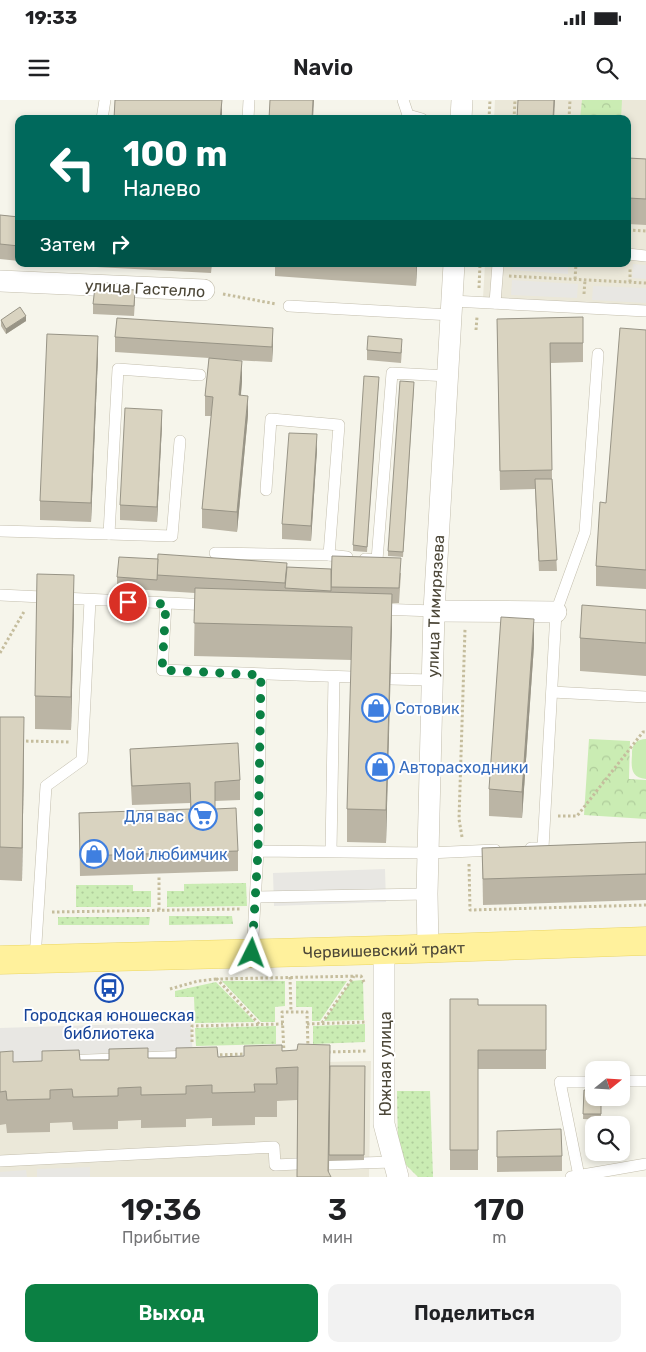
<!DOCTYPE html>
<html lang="ru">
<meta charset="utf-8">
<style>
body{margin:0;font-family:Rubik,sans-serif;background:#f2f2f2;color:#202124;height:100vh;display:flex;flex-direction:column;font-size:19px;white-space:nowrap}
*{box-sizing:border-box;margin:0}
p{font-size:16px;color:#757577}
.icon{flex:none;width:28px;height:28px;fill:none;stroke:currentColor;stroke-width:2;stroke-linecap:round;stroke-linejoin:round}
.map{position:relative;height:1077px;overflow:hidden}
.side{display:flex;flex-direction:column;background:#fff;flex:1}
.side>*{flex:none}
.hud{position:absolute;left:15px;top:15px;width:616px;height:152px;border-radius:10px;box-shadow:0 2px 8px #0003;background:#00695c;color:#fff;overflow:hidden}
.needle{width:32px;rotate:72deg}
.buttons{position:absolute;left:585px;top:961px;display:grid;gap:10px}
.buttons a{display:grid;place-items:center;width:45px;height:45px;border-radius:10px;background:#fff;box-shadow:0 2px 8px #0003;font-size:25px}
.pin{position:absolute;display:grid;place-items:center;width:42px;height:42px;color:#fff;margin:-21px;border:2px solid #fff;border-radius:50%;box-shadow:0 1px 5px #0007}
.me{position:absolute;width:55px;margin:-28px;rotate:3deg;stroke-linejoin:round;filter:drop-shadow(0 0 4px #0008)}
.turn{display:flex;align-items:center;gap:18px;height:105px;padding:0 25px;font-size:22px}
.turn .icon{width:65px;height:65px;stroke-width:2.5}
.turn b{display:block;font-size:35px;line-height:42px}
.then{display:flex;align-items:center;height:48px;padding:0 25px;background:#0003;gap:10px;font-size:19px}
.eta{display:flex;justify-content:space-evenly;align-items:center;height:85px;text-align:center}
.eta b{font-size:30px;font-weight:600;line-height:35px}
.cta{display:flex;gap:10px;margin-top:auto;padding:10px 25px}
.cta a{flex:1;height:58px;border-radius:10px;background:#0b8043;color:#fff;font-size:20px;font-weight:600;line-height:58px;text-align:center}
.cta a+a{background:#f2f2f2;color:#202124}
.status{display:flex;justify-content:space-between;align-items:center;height:35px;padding:0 25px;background:#fff;direction:ltr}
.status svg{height:14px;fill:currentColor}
header{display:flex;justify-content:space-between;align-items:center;height:65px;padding:0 25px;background:#fff;font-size:22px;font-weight:600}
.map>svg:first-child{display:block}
</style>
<div class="status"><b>19:33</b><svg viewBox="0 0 49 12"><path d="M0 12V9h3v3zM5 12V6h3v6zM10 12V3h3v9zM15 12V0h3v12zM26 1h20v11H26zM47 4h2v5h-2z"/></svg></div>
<header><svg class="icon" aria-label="menu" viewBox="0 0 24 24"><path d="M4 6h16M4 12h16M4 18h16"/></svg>Navio<svg class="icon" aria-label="search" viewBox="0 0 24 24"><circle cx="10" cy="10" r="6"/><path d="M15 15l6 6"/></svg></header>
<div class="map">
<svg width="646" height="1077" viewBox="0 0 646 1077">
<defs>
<pattern id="grass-dots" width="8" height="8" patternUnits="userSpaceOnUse" patternTransform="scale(1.25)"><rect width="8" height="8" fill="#caecb3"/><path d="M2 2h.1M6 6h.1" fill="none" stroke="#afcc9b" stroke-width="1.8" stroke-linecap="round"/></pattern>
<pattern id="park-crowns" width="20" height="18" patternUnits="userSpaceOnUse" patternTransform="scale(1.25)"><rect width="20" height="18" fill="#caecb3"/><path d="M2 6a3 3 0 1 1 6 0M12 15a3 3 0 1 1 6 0" fill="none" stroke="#afcc9b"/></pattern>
</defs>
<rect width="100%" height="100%" fill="#f6f5eb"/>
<!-- residential -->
<g fill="#ebe8d9">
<path d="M495,0h151v208l-163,-10 2,-34h143v-145h-134z"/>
<path d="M371,961l-2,116h-369v-108z"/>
</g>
<!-- grass -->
<g fill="url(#grass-dots)">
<path d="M246,783l1,23 -80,1v-16h17v-7z"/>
<path d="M76,785h57v6h18v16h-75z"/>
<path d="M169,816h63l1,8 -64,1z"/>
<path d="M58,817h92l-1,8h-91z"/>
<path d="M363,880l1,40 -40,1 27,-40z"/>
<path d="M222,881h63v25l-10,1v15h-14z"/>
<path d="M296,881h51l-27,40h-8v-14h-16z"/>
<path d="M216,882l39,40 -60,1 -1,-26h-19v-6z"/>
<path d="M365,924v18l-52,2v-18z"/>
<path d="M276,926v18l-80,2 -1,-18z"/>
<path d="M397,991h33l3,86h-15l-15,-15 -5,-14z"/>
</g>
<!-- park -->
<g fill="url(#park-crowns)">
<path d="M582,0h40l-1,19h-41z"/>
<path d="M589,639l41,2 -1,38 17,1v39l-62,-4z"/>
</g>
<!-- pitch -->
<path fill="#caecb3" d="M646,639v40c-15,-1 -15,-11 -14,-24 0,-5 0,-8 3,-12 3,-3 7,-4 11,-4z"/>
<!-- parking -->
<g fill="#e8e7e3">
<path d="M513,164h55v10l-56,-4z"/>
<path d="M633,164l13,1v14l-14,-1z"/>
<path d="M512,180l66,4 -1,14 -66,-3z"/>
<path d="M593,186l53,2v15l-54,-3z"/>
<path d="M385,769l1,33 -112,4 -1,-33z"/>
<path d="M191,922l2,37 -193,7v-38z"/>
<path d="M90,1067v10h-53v-8z"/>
<path d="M26,1070l1,7h-27v-5z"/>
</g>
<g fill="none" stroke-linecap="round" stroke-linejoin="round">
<defs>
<g id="lane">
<path d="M403,0l5,15 14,4"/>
<path d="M102,19l3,-19"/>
<path d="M248,19l1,-19"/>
<path d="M628,154l18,2"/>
<path d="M452,201l194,10"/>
<path d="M495,203l3,-39"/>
<path d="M289,206l162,9"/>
<path d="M266,390l5,-71 68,6 -10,130 18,2"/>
<path d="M0,431l109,3 9,-165 82,6"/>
<path d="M109,434l63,2 8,-95"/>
<path d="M215,453l114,2"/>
<path d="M365,459l12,1 15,-187 56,3"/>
<path d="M0,495l210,10"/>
<path d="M166,504l-4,66 190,7"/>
<path d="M378,509l56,2"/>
<path d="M390,579l42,1"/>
<path d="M552,592l94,5"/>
<path d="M531,748h12l13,-236 29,-80 13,-178"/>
<path d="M258,751l3,-176"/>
<path d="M331,751l3,-174"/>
<path d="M256,797l171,-3"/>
<path d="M252,853l6,-102 170,2 67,-3"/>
<path d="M35,859l11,-173 36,-26 8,-160"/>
<path d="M64,961l126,-5"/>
<path d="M621,981h25"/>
<path d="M0,1061l274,-14 1,18 22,-1"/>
<path d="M329,1064l64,-2"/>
<path d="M579,1076l-19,-94h34"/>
<path d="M571,1077l75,-13"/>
</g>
<g id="street">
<path d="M461,19l1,-19"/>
<path d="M0,181l204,9"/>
<path d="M434,511l122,1"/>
<path id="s1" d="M428,848l-1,-54 7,-283 20,-347"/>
<path d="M384,850v174l14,53"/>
</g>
<g id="primary">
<path id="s2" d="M0,860l384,-10 262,-9"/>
</g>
</defs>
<!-- lane casing -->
<use href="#lane" stroke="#c3bead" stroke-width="12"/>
<!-- street casing -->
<use href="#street" stroke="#c3bead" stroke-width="22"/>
<!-- primary casing -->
<use href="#primary" stroke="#ebd665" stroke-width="29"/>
<!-- path -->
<g stroke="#c5bd9d" stroke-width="3" stroke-dasharray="2.5 2.5" stroke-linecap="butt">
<path d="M489,19l1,-19"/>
<path d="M514,19l1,-19"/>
<path d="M569,19l1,-19"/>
<path d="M628,130l18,1"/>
<path d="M590,164l29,1"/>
<path d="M509,176l137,7"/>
<path d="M575,179l1,-15"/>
<path d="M630,182v-14"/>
<path d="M479,188l1,-24"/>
<path d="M223,194l53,10"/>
<path d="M584,194l1,-14"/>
<path d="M476,230l1,-13"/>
<path d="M0,553l25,-43"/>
<path d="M21,641l49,1"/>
<path d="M558,716h19l66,-84h3"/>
<path d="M462,737l-3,-18 6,-190"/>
<path d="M469,764l1,46 176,-5"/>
<path d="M159,810v-34"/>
<path d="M52,812l188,-3"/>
<path d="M290,877l1,35"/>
<path d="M170,889l28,-8 19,-2"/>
<path d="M322,923l32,-47"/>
<path d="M259,924l-42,-45 144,-3 3,6"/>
<path d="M307,924l60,-2"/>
<path d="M192,942v-16l91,-2"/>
<path d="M328,952l38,-1"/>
<path d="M284,953l-2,-41h25l1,36"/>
<path d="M215,955l31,-1"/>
</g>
<!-- lane -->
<use href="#lane" stroke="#fff" stroke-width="11"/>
<!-- street -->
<use href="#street" stroke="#fff" stroke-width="21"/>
<!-- primary -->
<use href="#primary" stroke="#fff19c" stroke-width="28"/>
</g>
<!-- wall -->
<g fill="#bbb5a5">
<path d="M628,58l18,1v66l-18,-1z"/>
<path d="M0,115l19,2v44l-19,-2z"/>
<path d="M50,164h162l-1,9 -134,-7z"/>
<path d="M275,164h142l-1,22 -141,-10z"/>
<path d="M120,189l15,11 -1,16 -41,-2v-10z"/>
<path d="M583,217v45l-32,1 1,116 5,92h-18l-4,-82 -35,1 -3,-171z"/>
<path d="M1,220l25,1 -20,13 -5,-8z"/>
<path d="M646,230v259l-50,-3v-20l10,-63z"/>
<path d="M115,237l158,7 -1,18 -56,-3 26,22 -1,14 7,20 -11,117 -35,-4v-19l9,-93h-6v-20l4,-38 -94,-6z"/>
<path d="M402,249l-1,14 -34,-3v-10z"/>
<path d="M98,256l-7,166 -51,-2v-19z"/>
<path d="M379,277l-12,175 -14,-1v-6z"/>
<path d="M414,287l-11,170 -15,-1v-5z"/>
<path d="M162,325l-5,97 -37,-2v-15z"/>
<path d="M317,350l-6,91 -29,-2v-15z"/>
<path d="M287,467l114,6 -2,30h-7l-6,240 -39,-1v-33l5,-149 -158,-4 1,-63 -78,-5v-11z"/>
<path d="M74,508l-3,122 -36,-1v-33z"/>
<path d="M646,510v66l-66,-5v-33z"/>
<path d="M534,545l-12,173 -33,-2v-27z"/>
<path d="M0,617l24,33 -2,131 -22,-1z"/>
<path d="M130,649l110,31v20l-25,1v8l23,42v20l-158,5 -1,-63 111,-3v-7l-58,2 -2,-37z"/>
<path d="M646,742v58l-163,5 -1,-57z"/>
<path d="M450,899l28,6h68v64h-68v101h-28z"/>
<path d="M176,948l42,9 26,-1 38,-5 48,15h35l-1,94 -35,1 1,-75 -1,86 -32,5v-77l-20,1v16h-22v8l-43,1v-8l-26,1v8l-45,1v-8l-23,1v8l-45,1 -1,-8 -22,1v9l-43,1 -1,-9 -6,1v-73l13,10 29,-1v-10l38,9 96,-2z"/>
<path d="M584,990l17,8v22l-18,-1z"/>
<path d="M497,1031l65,25v15l-65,1z"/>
</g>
<!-- shaded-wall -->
<g fill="#989486">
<path d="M222,0v19h-2z"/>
<path d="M313,0h1l-1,19h-1z"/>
<path d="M554,0h1l-1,19h-1z"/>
<path d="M416,164h1l-1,22z"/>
<path d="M26,216v5l-20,13v-5z"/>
<path d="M273,228v16l-1,18v-15z"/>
<path d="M98,236v20l-7,166v-19z"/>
<path d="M242,261v20l-3,33v-19z"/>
<path d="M248,296v19l-11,117v-20z"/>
<path d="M162,310v15l-5,97v-15z"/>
<path d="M317,334v16l-6,91v-15z"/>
<path d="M74,475v33l-3,122v-33z"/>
<path d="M392,494v33l-6,216v-33z"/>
<path d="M534,519v26l-12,173v-26z"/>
<path d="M24,617v33l-2,131v-33z"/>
<path d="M330,945v33l-2,99z"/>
</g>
<!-- building -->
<g fill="#d9d3c0" stroke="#989486">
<path d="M115,0h107l-2,19h-106z"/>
<path d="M270,0h43l-1,19h-43z"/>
<path d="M518,0h36l-1,19h-36z"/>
<path d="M628,58l18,1v40l-18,-1z"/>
<path d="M0,115l19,2v29l-19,-2z"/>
<path d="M381,164h35v2z"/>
<path d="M106,183l14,1v5l15,1 -1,16 -41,-2 2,-17h11z"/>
<path d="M20,207l6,9 -20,13 -5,-9z"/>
<path d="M583,217v26h-33l2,127 -52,1 -3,-152z"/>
<path d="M117,218l156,10 -1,19 -157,-10z"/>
<path d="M620,228l26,2v240l-50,-4 4,-64 6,1z"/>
<path d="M47,234l51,2 -7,167 -51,-2z"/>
<path d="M368,236l34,3 -1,14 -34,-3z"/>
<path d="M209,258l33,3 -3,34 9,1 -11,116 -35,-3 11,-112 -8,-1z"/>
<path d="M364,276l15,1 -12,170 -14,-2z"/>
<path d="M400,281l14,1 -11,170 -15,-1z"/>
<path d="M125,308l37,2 -5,97 -37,-2z"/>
<path d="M289,333l28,1 -6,92 -29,-2z"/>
<path d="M535,379h17l5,81 -18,1z"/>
<path d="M158,454l129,9 -2,20 -128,-8z"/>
<path d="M332,456l69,2 -2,30 -68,-1z"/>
<path d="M119,457l39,2 -1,21 -40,-3z"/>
<path d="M287,467l44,2v22l-46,-3z"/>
<path d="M37,474l37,1 -3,122 -36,-1z"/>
<path d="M195,488l197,6 -6,216 -39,-1 5,-182 -158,-4z"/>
<path d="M582,505l64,5v33l-66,-5z"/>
<path d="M501,517l33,2 -12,173 -33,-3z"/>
<path d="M0,617h24l-2,131 -22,-1z"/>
<path d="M238,643l2,37 -25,2v27l21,-1 2,43 -158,5 -1,-43 112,-4 -1,-26 -58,3 -2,-37z"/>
<path d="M646,742v32l-163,5 -1,-31z"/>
<path d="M450,899h28v6h68v45h-68v100h-28z"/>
<path d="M298,944l32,1 -2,126 3,6h-34l1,-110 -22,1 1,16h-23l1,8 -43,1v-8l-26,1v8l-45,1v-8l-23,1v8l-45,1 -1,-8 -22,1v9l-43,1 -1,-9 -6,1v-40l13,-1v11l29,-1v-10l37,-1 1,10h29v-11l39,-1v10h28v-10l41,-1 1,10 26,-1v-10l38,-1v6l15,-1z"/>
<path d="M330,966h35l-1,89h-35z"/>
<path d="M584,990h10v8h7v16h-18z"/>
<path d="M561,1029l1,27 -65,1v-26z"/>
</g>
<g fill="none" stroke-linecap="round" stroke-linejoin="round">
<!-- route -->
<path stroke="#0b8043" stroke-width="9" stroke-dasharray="0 16.2" d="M128,502l38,2 -4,66 99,5 -3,176 -6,102"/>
</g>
<!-- icons -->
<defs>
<symbol id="shop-ring" viewBox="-11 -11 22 22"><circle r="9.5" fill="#fff" stroke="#3f7fe0" stroke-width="1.5"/><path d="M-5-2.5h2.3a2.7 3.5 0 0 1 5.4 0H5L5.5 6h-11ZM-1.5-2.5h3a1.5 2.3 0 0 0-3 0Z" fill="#3f7fe0"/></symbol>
<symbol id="supermarket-ring" viewBox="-11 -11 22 22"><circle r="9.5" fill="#fff" stroke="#3f7fe0" stroke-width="1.5"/><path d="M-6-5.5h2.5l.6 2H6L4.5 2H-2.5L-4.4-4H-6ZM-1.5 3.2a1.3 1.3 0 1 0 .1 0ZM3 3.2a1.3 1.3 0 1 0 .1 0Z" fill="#3f7fe0"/></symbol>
<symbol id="bus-ring" viewBox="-11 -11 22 22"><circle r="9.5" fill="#fff" stroke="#1a4fb4" stroke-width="1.5"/><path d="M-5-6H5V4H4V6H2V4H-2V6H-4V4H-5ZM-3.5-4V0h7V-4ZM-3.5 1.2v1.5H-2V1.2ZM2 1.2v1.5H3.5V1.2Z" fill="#1a4fb4"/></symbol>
</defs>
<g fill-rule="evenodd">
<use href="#shop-ring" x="360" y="592" width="32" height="32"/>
<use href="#shop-ring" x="364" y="651" width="32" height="32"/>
<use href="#supermarket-ring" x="187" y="700" width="32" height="32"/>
<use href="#shop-ring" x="78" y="738" width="32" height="32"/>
<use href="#bus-ring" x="93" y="872" width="32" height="32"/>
</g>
<g text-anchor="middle" stroke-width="4" stroke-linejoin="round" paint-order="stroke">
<!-- street labels -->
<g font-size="16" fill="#4c4738" stroke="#fff">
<text transform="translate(145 188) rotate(3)" y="6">улица Гастелло</text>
<text dy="6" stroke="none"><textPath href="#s1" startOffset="342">улица Тимирязева</textPath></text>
<text dy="6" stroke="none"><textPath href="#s2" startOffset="384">Червишевский тракт</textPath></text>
<text transform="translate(385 964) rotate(-90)" y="6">Южная улица</text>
</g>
<!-- shop labels -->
<g font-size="16" fill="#366cbe" stroke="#fff" text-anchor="start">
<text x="395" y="614">Сотовик</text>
<text x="399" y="673">Авторасходники</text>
<text x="184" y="722" text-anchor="end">Для вас</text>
<text x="113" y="760">Мой любимчик</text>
</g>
<!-- transit labels -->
<g font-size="16" fill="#164399" stroke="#fff">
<text x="109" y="921">Городская юношеская<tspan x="109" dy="18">библиотека</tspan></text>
</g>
</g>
</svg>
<div class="buttons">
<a><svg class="needle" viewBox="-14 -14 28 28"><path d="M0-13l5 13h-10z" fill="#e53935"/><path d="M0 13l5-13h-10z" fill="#757577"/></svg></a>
<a><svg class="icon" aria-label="search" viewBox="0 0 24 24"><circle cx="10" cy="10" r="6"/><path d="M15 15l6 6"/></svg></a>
</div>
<div class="pin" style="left:128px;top:502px;background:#d93025"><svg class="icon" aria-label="arrive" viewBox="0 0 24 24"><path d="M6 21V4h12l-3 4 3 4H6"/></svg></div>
<svg class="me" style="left:252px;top:853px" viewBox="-20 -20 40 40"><path d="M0-17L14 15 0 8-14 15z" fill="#0b8043" stroke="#fff" stroke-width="4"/></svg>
<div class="hud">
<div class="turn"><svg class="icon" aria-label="left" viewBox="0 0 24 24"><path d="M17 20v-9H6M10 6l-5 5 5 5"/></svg><div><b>100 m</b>Налево</div></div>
<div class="then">Затем<svg class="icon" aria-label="right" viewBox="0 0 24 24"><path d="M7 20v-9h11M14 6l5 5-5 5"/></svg></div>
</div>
</div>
<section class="side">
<div class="eta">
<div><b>19:36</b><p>Прибытие</p></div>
<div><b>3</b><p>мин</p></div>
<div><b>170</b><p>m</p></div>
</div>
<div class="cta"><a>Выход</a><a>Поделиться</a></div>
</section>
